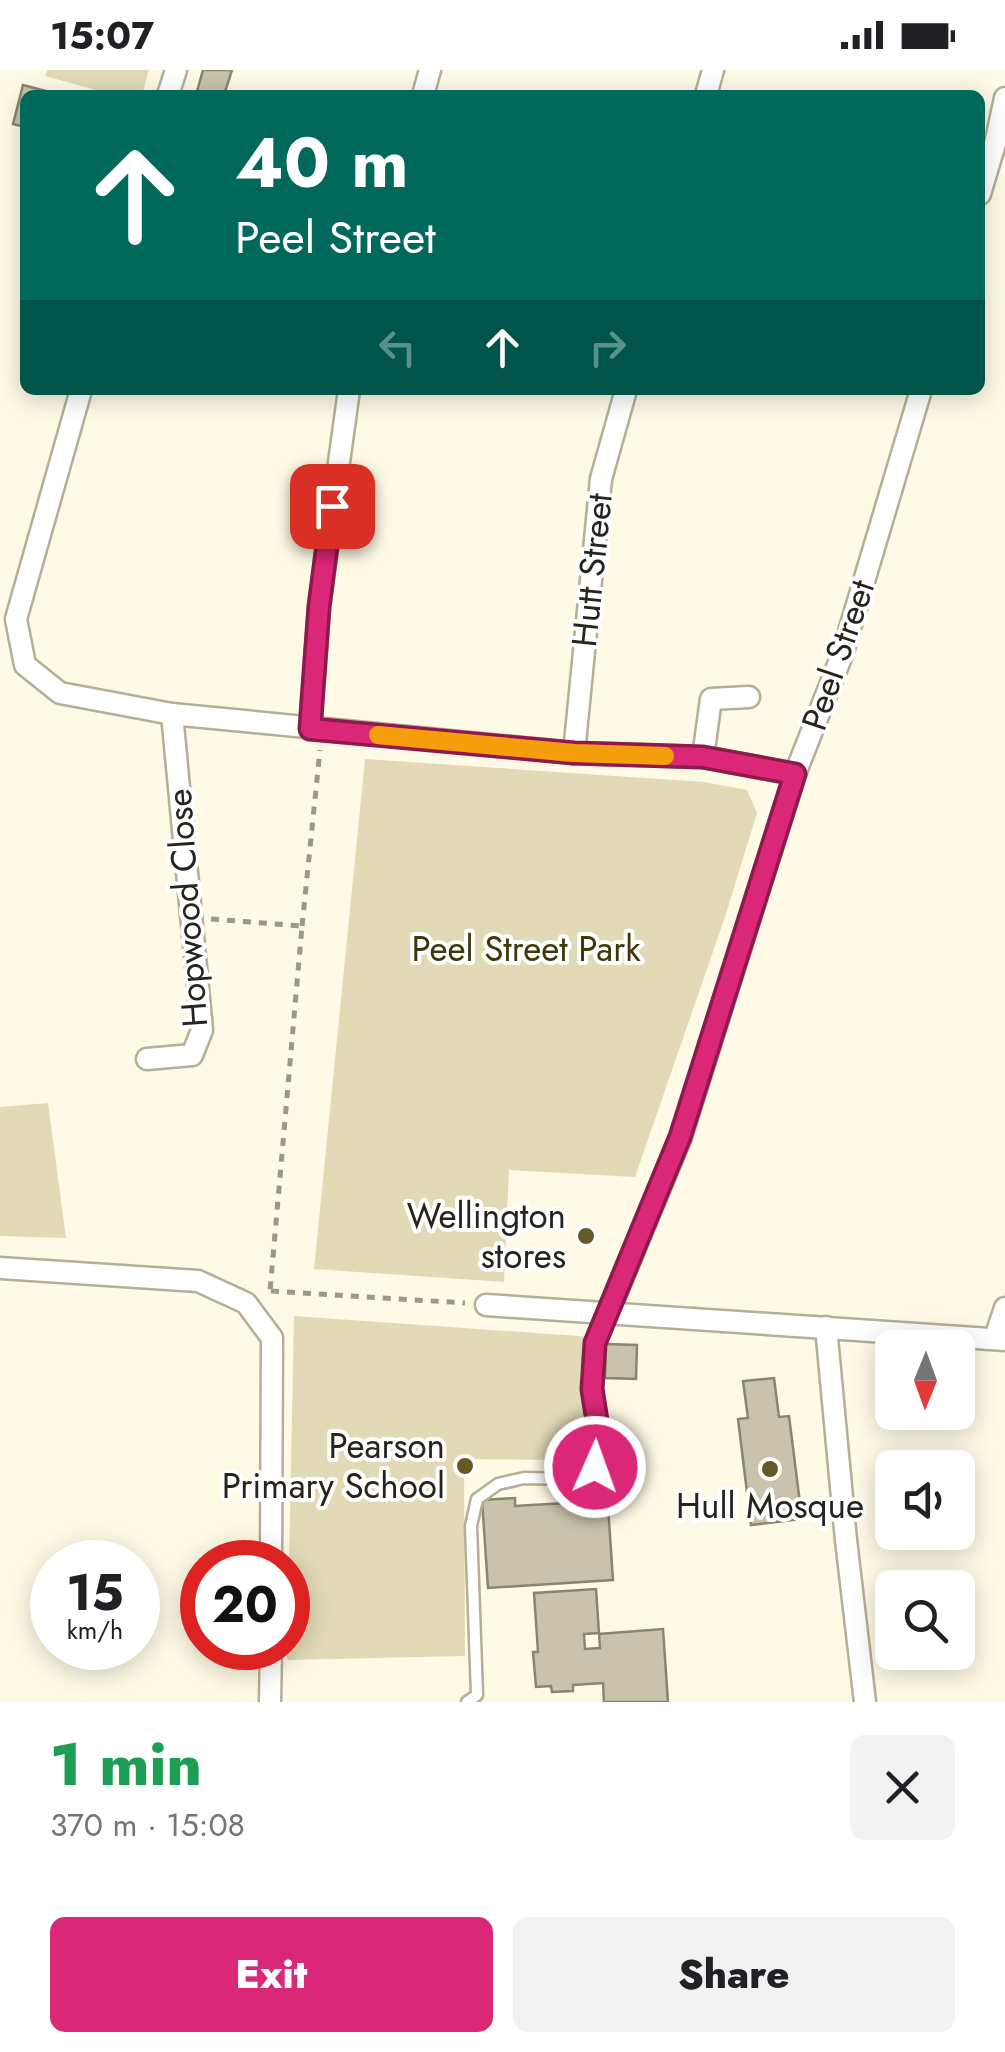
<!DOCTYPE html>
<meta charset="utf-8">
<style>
body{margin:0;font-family:Jost,sans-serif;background:#f2f2f2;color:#202124;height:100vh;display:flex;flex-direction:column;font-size:38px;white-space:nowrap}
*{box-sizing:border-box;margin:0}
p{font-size:32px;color:#757577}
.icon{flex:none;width:55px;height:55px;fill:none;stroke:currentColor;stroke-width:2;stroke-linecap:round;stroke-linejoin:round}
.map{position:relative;height:1632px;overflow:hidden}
.drawer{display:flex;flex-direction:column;background:#fff;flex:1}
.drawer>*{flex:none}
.hud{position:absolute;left:20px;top:20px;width:965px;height:305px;border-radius:15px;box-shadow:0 5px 25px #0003;background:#00695c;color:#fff;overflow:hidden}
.needle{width:65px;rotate:181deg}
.controls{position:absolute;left:875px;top:1260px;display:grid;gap:20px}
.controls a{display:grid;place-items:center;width:100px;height:100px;border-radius:15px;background:#fff;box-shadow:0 5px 25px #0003;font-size:50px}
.speed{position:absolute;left:30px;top:1470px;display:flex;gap:20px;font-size:50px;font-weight:700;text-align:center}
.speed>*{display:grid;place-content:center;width:130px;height:130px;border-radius:50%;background:#fff;box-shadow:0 5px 25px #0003;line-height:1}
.speed small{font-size:25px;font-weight:400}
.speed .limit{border:15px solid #d22;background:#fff;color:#111}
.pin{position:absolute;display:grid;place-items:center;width:85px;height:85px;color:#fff;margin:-42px;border-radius:20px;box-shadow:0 5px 15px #0006}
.me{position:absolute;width:110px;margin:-55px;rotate:2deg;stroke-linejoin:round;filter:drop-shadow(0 0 8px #0008)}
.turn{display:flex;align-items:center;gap:35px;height:210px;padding:0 50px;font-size:45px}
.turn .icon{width:130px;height:130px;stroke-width:2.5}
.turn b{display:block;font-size:70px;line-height:85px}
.lanes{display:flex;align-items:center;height:95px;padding:0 50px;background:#0003;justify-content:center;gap:50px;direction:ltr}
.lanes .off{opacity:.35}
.round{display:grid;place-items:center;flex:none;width:105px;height:105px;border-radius:15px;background:#f2f2f2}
.headline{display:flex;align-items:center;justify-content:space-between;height:170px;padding:0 50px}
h1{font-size:60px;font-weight:800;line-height:75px;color:#1e9e55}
.primary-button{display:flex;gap:20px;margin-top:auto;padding:20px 50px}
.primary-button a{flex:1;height:115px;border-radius:15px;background:#db2777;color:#fff;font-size:40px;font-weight:800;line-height:115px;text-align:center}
.primary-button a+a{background:#f2f2f2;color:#202124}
.status{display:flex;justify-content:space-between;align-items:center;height:70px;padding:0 50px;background:#fff;direction:ltr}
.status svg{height:28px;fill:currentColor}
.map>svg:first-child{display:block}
</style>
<div class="status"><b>15:07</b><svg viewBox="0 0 49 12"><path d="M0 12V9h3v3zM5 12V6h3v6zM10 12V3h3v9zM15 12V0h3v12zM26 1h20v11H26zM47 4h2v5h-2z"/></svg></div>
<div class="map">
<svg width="1005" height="1632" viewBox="0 0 1005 1632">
<rect width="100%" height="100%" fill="#fefae5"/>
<!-- green -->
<g fill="#e2dab7">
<path d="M47,0h102l-7,25h-28l-69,-19z"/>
<path d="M365,689l339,23 43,8 10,23 -32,104 -90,260 -126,-7 -5,112 -190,-13z"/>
<path d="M48,1033l18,135 -66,-2v-129z"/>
<path d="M294,1246l299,21 -12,94 6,16 2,17 -3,7 -14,7v-18l-108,-1 1,197 -178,4z"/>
</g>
<!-- building -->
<g fill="#c8c3aa" stroke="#8a856e" stroke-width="2.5">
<path d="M203,0h29l-8,25h-28z"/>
<path d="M23,15l38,10h-36v32l-12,-3z"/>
<path d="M606,1274l31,1 -1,34 -31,-1z"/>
<path d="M774,1308l5,39 10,-1 13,103 -51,6 -13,-106 10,-1 -5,-37z"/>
<path d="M607,1421l6,89 -125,8 -6,-88 33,-2v8l68,-4 -1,-9z"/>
<path d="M596,1519l3,44 -15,1 1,15 15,-1 -1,-14 64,-5 5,73h-64l-1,-19 -30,2v6l-21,1 -1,-6 -15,1 -3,-35h5l-4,-59z"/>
</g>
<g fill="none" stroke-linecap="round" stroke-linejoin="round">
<defs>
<path id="lane" d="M467,1632l10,-7 -6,-169 6,-27 21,-15 26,-6 51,1 20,-12 2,-46 -4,-32 2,-46 13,-29"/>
<g id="street">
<path d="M168,25l8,-25"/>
<path d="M423,25l7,-25"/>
<path d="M706,25l7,-25"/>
<path d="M980,124l16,-54 9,-42"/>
<path d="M81,320l-65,229 9,46 35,28 112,21 402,39 129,4 92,17"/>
<path d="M310,659l9,-122 30,-217"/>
<path d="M574,683l27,-274 25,-89"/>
<path d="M703,687l8,-58 38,-2"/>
<path d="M147,989l45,-4 10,-25 -30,-316"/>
<path d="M0,1198l198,13 48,22 26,35 -1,224"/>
<path d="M486,1235l519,35"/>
<path d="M608,1243l73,-176 114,-363 47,-119 79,-265"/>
<path d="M826,1257l20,213 19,162"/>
<path d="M995,1268l10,-30"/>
<path d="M270,1632l1,-54"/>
</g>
</defs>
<!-- lane casing -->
<use href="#lane" stroke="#b4af97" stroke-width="15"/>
<!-- street casing -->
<use href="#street" stroke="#b4af97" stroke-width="25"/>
<!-- path -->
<g stroke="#9b9889" stroke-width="5" stroke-dasharray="8 8" stroke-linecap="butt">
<path d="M211,849l91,7 -32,365"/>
<path d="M302,856l18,-176"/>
<path d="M271,1221l194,12"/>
</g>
<!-- lane -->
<use href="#lane" stroke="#fff" stroke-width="10"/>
<!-- street -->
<use href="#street" stroke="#fff" stroke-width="20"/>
</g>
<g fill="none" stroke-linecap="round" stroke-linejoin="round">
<defs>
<path id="route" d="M332,436l-13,101 -9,122 264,24 129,4 92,17 -115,363 -85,206 -3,46 5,32 -2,46"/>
</defs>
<!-- route casing -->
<use href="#route" stroke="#8e194d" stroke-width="25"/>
<!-- route -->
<use href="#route" stroke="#db2777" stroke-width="18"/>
<!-- slow -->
<path stroke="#f59e0b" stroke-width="18" d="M378,665l196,18 91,3"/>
</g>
<!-- markers -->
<g fill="#655a26" stroke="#fff" stroke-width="4">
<circle cx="586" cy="1166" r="10"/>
<circle cx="465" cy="1396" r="10"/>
<circle cx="770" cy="1399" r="10"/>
</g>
<g text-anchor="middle" stroke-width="8" stroke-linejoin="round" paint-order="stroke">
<!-- street labels -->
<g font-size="35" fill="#26241b" stroke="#fff">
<text transform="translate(592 500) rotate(-84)" y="12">Hutt Street</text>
<text transform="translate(838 585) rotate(-71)" y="12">Peel Street</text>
<text transform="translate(187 838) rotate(-94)" y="12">Hopwood Close</text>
</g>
<!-- park labels -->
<g font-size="35" fill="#41370a" stroke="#fff">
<text x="526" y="891">Peel Street Park</text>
</g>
<!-- poi labels -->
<g font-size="35" fill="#26241b" stroke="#fff" text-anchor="end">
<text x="566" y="1158">Wellington<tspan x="566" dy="40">stores</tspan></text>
<text x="445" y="1388">Pearson<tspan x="445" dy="40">Primary School</tspan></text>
<text x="770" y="1448" text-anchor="middle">Hull Mosque</text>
</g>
</g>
</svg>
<div class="controls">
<a><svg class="needle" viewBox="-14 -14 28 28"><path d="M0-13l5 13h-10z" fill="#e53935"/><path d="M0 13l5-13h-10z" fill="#757577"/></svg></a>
<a><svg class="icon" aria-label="sound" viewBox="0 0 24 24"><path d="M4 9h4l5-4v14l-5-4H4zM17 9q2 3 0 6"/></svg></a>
<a><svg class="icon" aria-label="search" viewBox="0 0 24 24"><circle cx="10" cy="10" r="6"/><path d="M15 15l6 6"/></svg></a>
</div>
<div class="speed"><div>15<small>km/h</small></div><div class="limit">20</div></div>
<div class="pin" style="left:332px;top:436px;background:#d93025"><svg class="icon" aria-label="arrive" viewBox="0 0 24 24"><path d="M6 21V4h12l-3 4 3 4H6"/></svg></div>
<svg class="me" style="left:595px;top:1397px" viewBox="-20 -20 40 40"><circle r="17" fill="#db2777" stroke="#fff" stroke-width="3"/><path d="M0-11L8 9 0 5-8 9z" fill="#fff"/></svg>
<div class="hud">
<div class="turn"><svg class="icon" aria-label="ahead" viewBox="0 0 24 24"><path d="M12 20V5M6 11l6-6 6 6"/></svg><div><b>40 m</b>Peel Street</div></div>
<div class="lanes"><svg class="icon off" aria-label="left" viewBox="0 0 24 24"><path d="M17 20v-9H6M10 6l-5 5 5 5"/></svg><svg class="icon" aria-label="ahead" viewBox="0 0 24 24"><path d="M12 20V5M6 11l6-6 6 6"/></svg><svg class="icon off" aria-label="right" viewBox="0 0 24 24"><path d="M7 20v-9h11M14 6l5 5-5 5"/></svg></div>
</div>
</div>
<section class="drawer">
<div class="headline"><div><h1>1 min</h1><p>370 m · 15:08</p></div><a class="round"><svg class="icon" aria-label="close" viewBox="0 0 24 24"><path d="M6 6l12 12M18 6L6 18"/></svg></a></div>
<div class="primary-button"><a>Exit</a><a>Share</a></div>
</section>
